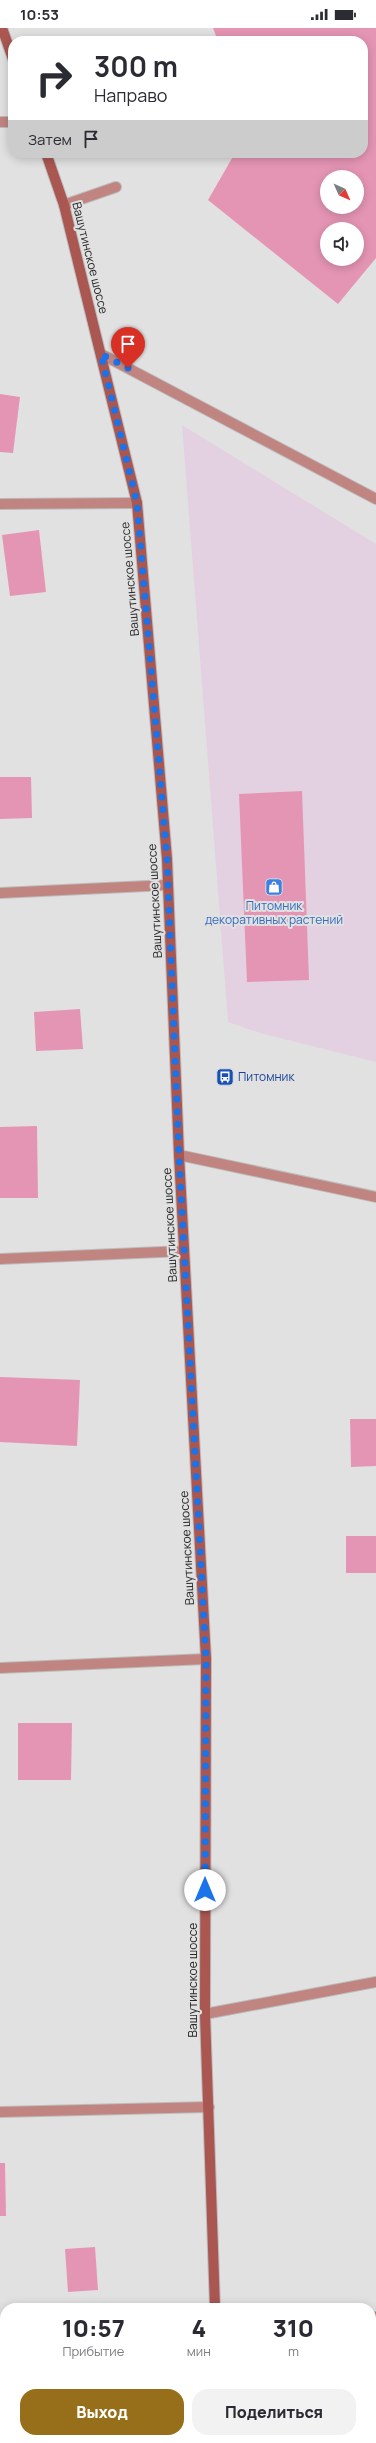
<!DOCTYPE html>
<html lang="ru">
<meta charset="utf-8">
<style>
body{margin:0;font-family:Manrope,sans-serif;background:#f2f2f3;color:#2b2b33;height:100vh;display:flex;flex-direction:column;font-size:15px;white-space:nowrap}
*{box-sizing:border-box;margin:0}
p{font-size:13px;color:#7c7c81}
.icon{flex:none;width:22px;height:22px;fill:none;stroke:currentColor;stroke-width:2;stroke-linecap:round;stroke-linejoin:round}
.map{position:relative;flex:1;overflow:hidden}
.drawer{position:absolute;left:0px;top:2275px;width:376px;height:140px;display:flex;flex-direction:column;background:#fff;border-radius:16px 16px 0 0;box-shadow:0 2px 10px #0003}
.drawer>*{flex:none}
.guide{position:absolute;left:8px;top:8px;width:360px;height:122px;border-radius:16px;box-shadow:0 2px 10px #0003;background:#fff;color:#2b2b33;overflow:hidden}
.needle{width:26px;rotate:135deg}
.fabs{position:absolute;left:320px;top:142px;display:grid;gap:8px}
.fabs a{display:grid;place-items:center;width:44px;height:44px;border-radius:50%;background:#fff;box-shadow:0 2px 10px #0003;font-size:20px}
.pin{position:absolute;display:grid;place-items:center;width:34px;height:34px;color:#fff;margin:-41px -17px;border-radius:50% 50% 50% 0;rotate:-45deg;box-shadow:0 0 4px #0007}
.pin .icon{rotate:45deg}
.me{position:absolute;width:44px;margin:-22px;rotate:0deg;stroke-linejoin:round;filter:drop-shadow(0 0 3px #0008)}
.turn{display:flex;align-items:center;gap:14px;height:84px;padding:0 20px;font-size:18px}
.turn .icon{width:52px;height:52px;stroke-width:2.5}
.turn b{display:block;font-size:28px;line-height:34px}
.then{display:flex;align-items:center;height:38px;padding:0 20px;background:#0003;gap:8px;font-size:15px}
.eta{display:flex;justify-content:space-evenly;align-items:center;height:68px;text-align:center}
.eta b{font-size:24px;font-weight:800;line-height:28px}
.button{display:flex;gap:8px;margin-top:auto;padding:8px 20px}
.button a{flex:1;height:46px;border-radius:16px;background:#976e19;color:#fff;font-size:16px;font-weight:800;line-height:46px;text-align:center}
.button a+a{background:#f2f2f3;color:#2b2b33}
.status{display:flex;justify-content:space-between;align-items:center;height:28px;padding:0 20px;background:#fff;direction:ltr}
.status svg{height:11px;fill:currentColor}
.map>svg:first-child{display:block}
</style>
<div class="status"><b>10:53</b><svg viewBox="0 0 49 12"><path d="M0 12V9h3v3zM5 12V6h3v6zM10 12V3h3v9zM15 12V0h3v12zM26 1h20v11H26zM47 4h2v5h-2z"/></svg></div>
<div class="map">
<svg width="376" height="2415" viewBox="0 0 376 2415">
<rect width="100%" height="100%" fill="#e1e1e2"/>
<!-- commercial -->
<path fill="#e3d1e2" d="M182,397l194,119v518l-116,-29 -32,-11z"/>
<!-- building -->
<g fill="#e595b4" fill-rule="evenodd">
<path d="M213,0h163v230l-38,46 -130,-104 27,-47h128v-112h-145zM327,149h30v30h-30zM327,201h30v30h-30z"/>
<path d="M0,366l20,3 -7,56 -13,-1z"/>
<path d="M39,502l7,62 -36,4 -8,-61z"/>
<path d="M0,749h31l1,41 -32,1z"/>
<path d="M302,763l7,189 -62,2 -8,-188z"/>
<path d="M80,981l3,40 -47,2 -2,-39z"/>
<path d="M37,1098l1,72h-38v-71z"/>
<path d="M0,1349l80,3 -3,66 -77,-4z"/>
<path d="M350,1391h26v47l-25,1z"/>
<rect x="346" y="1508" width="30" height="37"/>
<path d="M18,1695h54l-1,57h-53z"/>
<path d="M0,2135h5l1,53h-6z"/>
<path d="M95,2219l3,43 -30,2 -3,-43z"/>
<path d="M5,2345v65h24l1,5h-30v-69z"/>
</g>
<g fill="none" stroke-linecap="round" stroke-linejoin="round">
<defs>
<g id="lane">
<path d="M64,177l52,-18"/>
<path d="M101,326l275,145"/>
<path d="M179,1127l197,42"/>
<path d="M205,1986l171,-32"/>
<path d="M371,2290l5,-1"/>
</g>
<g id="street">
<path d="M0,94h13"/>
<path d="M0,476l137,-1"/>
<path d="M0,865l168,-8"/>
<path d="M0,1231l184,-8"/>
<path d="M0,1640l206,-9"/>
<path d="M0,2084l209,-5"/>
</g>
<g id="secondary">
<path d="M2,0l11,31"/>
<path d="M46,125l18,52 73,298 30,356 12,296 27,504 -1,355 10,294"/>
<path d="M219,2410v5"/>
</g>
</defs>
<!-- lane casing -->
<use href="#lane" stroke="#bcbcbd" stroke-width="12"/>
<!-- street casing -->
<use href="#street" stroke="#bcbcbd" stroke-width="12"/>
<!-- secondary casing -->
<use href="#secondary" stroke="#bcbcbd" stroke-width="12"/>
<!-- lane -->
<use href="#lane" stroke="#c08580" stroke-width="10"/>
<!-- street -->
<use href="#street" stroke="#c08580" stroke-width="10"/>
<!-- secondary -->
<use href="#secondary" stroke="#aa5651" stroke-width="10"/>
</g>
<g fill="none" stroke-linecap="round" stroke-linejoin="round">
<!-- route -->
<path stroke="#1a73e8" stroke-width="7" stroke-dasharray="0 12.6" d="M128,340l-27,-14 36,149 30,356 12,296 27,504 -1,231"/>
</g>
<!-- icons -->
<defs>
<symbol id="shop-square" viewBox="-11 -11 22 22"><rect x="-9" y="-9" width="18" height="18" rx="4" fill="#3f7fe0" stroke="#e1e1e2"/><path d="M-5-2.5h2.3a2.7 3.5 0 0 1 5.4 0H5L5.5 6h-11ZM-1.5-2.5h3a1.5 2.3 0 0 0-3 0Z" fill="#fff"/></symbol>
<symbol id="bus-square" viewBox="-11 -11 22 22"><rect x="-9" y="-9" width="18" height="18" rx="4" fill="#1a4fb4" stroke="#e1e1e2"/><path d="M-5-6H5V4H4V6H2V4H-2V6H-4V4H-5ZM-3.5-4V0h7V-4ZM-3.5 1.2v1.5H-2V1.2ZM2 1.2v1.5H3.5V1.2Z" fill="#fff"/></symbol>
</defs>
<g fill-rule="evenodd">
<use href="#shop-square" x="264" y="849" width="20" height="20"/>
<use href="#bus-square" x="215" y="1039" width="20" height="20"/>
</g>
<g text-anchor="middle" stroke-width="4" stroke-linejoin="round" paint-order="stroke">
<!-- street labels -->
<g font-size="12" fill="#262727" stroke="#e1e1e2">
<text transform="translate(90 230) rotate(76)" y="4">Вашутинское шоссе</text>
<text transform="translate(130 551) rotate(-95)" y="4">Вашутинское шоссе</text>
<text transform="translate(155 873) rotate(-93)" y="4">Вашутинское шоссе</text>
<text transform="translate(170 1197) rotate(-93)" y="4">Вашутинское шоссе</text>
<text transform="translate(187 1520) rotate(-93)" y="4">Вашутинское шоссе</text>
<text transform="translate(193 1952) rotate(-90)" y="4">Вашутинское шоссе</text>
</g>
<!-- shop labels -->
<g font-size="12" fill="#366cbe" stroke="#e1e1e2">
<text x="274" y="882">Питомник<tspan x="274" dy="14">декоративных растений</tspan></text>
</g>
<!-- transit labels -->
<g font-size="12" fill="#164399" stroke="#e1e1e2" text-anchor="start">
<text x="238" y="1053">Питомник</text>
</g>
</g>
</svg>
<div class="fabs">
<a><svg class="needle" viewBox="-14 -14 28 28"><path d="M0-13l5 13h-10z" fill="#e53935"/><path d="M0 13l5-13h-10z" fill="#7c7c81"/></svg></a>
<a><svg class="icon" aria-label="sound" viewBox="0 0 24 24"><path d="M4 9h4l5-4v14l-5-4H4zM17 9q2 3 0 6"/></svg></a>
</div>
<div class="pin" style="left:128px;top:340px;background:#d93025"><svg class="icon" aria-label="arrive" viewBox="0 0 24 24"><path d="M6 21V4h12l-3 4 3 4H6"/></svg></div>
<svg class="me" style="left:205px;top:1862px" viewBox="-20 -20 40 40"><circle r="19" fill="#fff"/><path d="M0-13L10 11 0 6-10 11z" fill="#1a73e8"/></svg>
<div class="guide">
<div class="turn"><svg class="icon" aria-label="right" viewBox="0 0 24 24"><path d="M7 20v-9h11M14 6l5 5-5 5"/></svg><div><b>300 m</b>Направо</div></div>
<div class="then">Затем<svg class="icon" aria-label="arrive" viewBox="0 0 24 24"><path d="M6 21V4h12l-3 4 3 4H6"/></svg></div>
</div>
<section class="drawer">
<div class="eta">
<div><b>10:57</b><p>Прибытие</p></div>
<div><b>4</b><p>мин</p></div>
<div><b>310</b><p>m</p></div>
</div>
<div class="button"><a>Выход</a><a>Поделиться</a></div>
</section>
</div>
